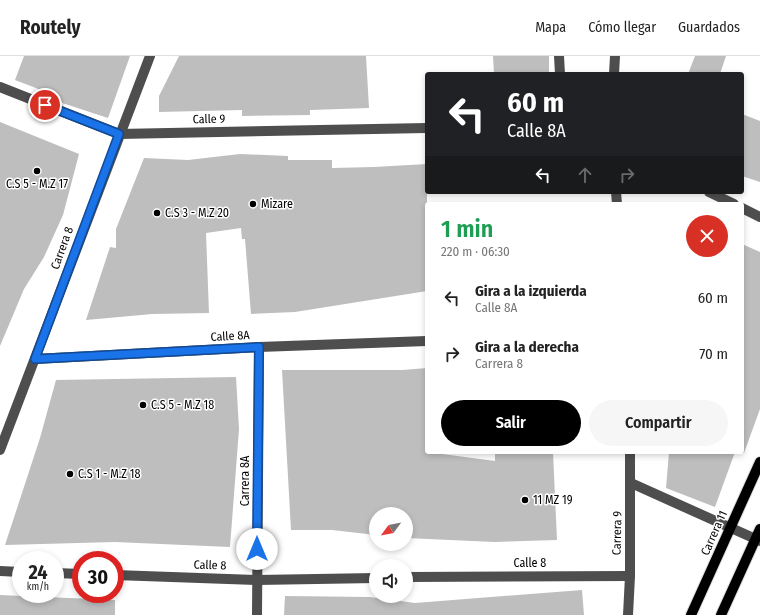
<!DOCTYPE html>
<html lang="es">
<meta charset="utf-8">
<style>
body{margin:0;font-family:"Fira Sans Condensed",sans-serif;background:#f6f6f6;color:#222;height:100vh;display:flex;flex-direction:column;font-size:15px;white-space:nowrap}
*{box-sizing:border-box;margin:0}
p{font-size:13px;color:#767676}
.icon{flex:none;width:22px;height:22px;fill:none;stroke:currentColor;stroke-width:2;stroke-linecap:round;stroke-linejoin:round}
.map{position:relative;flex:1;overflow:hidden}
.sheet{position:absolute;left:425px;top:146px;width:319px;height:252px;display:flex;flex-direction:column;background:#fff;border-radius:4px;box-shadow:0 2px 6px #0003}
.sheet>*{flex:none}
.banner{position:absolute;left:425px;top:16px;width:319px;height:122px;border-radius:4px;box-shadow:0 2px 6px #0003;background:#202124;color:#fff;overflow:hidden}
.needle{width:26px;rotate:238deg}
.fabs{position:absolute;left:369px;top:451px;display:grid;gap:8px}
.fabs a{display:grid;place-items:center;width:44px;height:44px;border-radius:50%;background:#fff;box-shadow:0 2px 6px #0003;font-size:20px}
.speed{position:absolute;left:12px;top:495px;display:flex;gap:8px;font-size:20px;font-weight:700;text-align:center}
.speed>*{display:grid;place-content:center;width:52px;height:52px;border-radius:50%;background:#fff;box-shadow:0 2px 6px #0003;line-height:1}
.speed small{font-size:10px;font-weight:400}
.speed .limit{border:6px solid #d22;background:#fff;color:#111}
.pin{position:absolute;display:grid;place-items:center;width:34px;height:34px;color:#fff;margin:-17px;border:2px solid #fff;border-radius:50%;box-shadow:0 1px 4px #0007}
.me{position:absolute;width:44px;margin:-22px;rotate:0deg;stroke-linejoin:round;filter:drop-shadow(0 0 3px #0008)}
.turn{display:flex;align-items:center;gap:14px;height:84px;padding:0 16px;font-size:18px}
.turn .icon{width:52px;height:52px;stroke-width:2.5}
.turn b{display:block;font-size:28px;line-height:34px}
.lanes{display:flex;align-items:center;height:38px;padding:0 16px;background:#0003;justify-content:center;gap:20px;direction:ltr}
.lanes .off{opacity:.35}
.round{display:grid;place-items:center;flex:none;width:42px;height:42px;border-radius:21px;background:#f6f6f6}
.summary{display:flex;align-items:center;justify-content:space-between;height:68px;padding:0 16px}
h1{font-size:24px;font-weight:600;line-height:30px;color:#1e9e55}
.action{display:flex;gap:8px;margin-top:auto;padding:8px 16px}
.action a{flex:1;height:46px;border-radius:24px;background:#000;color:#fff;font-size:16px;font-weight:600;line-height:46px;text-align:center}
.action a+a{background:#f6f6f6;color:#222}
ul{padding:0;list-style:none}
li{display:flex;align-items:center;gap:12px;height:56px;padding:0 16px}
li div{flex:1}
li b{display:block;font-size:15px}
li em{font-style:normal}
header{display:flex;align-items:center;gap:24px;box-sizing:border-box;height:56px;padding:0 20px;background:#fff;border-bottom:1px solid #e0e0e0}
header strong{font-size:19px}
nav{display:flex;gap:22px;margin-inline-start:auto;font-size:14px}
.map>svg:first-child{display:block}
</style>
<header>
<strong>Routely</strong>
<nav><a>Mapa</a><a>Cómo llegar</a><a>Guardados</a></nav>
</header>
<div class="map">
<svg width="760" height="559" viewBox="0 0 760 559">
<rect width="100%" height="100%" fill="#fff"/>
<!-- building -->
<g fill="#bebebe">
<path d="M24,0h106l-22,62 -55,-18 1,-5 -39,-15z"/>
<path d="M179,0h187l3,52 -59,2v5l-68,1v-6l-83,2v-16z"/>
<path d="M493,0h56v18h-55z"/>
<path d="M695,0h31l-6,18h-32z"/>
<path d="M742,58l18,7v61l-18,-6z"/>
<path d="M0,66l79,32 -16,61 -19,42 -20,32 -24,57z"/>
<path d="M240,98l48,2v4h44v8l42,-1 53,-3v127l-132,21 -44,2 -6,-75h-3l-1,-11 -35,5 3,80 -57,1 -66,6 24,-73 6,1v-19l28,-71 44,2z"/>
<path d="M742,188l18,8v157l-16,44 -2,-1z"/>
<path d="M427,312v84l68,9v-9h58l4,88 -63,2 -88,-4v-24h-30v21l-44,-5h-41l-9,-160h120z"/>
<path d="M236,321l3,52 -9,118 -115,-5 -110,3 35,-107 16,-58z"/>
<path d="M669,396h66l-20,55 -49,-19z"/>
<path d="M582,534l2,25h-300l1,-19 85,1 45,6z"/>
<path d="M0,539l115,5v15h-115z"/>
</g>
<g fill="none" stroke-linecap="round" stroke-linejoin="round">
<defs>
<g id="major">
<path d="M691,559l69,-153"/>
<path d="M721,559l39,-86"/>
</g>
</defs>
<!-- major casing -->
<use href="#major" stroke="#dbdbdb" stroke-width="12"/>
<!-- minor -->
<g stroke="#4e4e4e" stroke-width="10">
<path d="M559,0l1,18"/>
<path d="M614,18l1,-18"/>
<path d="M0,31l119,47 308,-6"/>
<path d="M616,136l1,12"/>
<path d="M709,136l25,12"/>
<path d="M742,152l18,9"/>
<path d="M35,303l224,-12 168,-6"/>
<path d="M0,394l150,-394"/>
<path d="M631,427l129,58"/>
<path d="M0,515l21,1"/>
<path d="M55,517l26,1"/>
<path d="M115,519l142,5 119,-2"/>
<path d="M406,521l224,-1"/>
<path d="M257,559l2,-268"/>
<path d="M628,559l2,-39v-124"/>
</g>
<!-- major -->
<use href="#major" stroke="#000" stroke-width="10"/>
</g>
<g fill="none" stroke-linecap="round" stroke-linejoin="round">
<defs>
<path id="route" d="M45,49l74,29 -84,225 224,-12 -2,202"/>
</defs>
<!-- route casing -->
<use href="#route" stroke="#114b97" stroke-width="10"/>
<!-- route -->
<use href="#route" stroke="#1a73e8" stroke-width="7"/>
</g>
<!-- markers -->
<g fill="#000" stroke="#fff" stroke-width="1.5">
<circle cx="37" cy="115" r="4"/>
<circle cx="253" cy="148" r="4"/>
<circle cx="157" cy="157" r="4"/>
<circle cx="143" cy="349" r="4"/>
<circle cx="70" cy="418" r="4"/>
<circle cx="525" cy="444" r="4"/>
</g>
<g text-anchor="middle" stroke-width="3" stroke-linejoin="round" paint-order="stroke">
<!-- street labels -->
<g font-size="12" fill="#000" stroke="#fff">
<text transform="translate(209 63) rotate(-1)" y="4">Calle 9</text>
<text transform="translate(62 192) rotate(-70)" y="4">Carrera 8</text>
<text transform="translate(230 280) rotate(-3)" y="4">Calle 8A</text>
<text transform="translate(245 425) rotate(-90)" y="4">Carrera 8A</text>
<text transform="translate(617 477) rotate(-89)" y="4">Carrera 9</text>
<text transform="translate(714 477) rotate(-66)" y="4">Carrera 11</text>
<text x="530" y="511">Calle 8</text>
<text transform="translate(210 509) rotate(2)" y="4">Calle 8</text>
</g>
<!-- poi labels -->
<g font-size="12" fill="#000" stroke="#fff" text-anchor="start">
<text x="37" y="132" text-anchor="middle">C.S 5 - M.Z 17</text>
<text x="261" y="152">Mizare</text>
<text x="165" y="161">C.S 3 - M.Z 20</text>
<text x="151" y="353">C.S 5 - M.Z 18</text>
<text x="78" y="422">C.S 1 - M.Z 18</text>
<text x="533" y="448">11 MZ 19</text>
</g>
</g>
</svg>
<div class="fabs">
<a><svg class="needle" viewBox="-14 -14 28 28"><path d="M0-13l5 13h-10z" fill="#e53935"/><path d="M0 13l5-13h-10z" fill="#767676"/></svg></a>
<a><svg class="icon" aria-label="sound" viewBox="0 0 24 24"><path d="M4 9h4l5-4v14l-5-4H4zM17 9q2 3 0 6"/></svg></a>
</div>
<div class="speed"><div>24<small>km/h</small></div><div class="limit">30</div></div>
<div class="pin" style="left:45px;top:49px;background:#d93025"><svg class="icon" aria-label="arrive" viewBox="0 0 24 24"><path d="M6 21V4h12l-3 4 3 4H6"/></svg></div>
<svg class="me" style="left:257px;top:493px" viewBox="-20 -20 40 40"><circle r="19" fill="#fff"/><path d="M0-13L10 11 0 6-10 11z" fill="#1a73e8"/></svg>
<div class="banner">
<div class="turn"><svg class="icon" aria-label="left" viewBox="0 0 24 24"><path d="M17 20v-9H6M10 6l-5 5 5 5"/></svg><div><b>60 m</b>Calle 8A</div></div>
<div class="lanes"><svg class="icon" aria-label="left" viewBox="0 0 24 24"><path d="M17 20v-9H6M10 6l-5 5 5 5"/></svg><svg class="icon off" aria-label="ahead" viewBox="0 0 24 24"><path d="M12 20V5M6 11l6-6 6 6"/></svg><svg class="icon off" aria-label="right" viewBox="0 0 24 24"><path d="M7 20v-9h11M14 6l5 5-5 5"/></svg></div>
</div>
<section class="sheet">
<div class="summary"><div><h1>1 min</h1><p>220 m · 06:30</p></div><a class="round" style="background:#d93025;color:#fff"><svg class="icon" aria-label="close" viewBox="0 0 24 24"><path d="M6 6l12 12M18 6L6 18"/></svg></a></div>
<ul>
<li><svg class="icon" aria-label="left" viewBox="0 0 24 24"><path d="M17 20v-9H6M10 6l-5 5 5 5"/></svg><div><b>Gira a la izquierda</b><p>Calle 8A</p></div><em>60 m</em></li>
<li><svg class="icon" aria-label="right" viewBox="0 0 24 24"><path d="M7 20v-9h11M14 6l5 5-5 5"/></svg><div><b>Gira a la derecha</b><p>Carrera 8</p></div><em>70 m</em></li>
</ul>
<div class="action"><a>Salir</a><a>Compartir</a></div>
</section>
</div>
